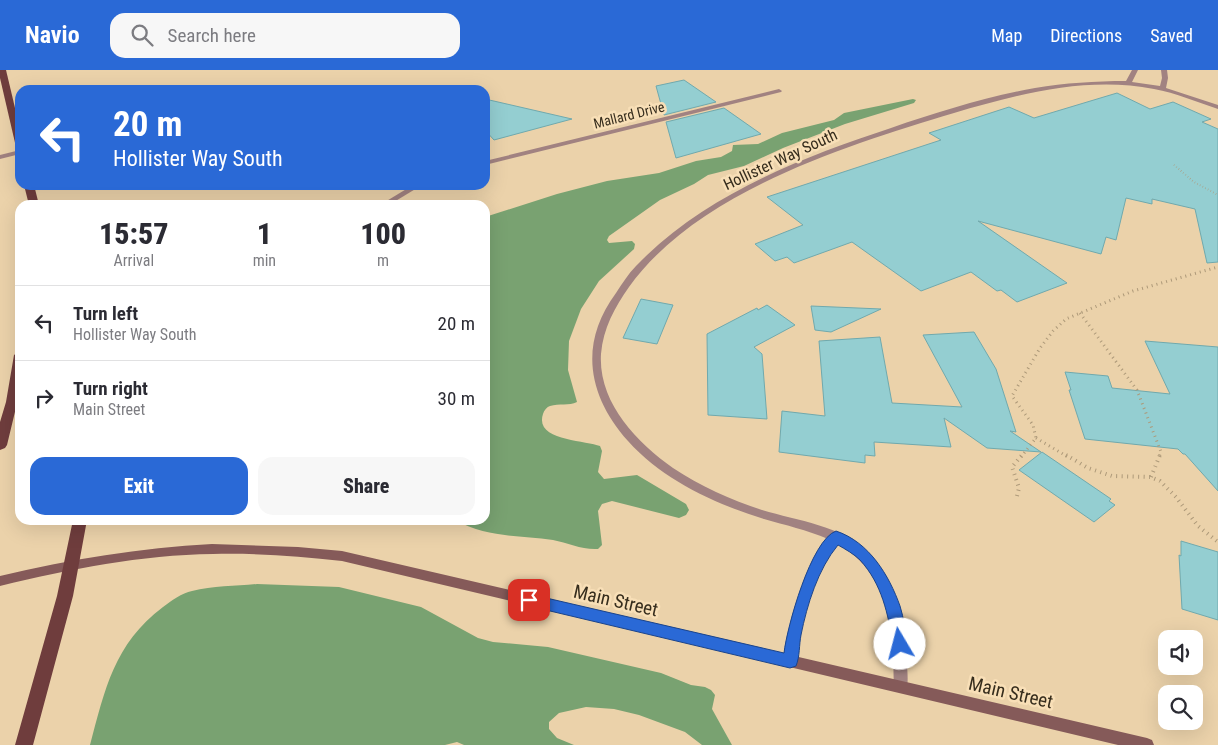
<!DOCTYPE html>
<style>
body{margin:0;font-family:"Roboto Condensed",sans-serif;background:#f7f7f7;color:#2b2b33;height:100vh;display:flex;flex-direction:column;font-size:19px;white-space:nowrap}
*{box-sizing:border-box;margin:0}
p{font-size:16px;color:#7c7c81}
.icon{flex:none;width:28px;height:28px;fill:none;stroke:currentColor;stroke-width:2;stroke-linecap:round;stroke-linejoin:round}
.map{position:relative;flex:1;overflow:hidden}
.panel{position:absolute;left:15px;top:130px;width:475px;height:325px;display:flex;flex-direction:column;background:#fff;border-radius:15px;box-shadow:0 5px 20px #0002}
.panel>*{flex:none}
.hud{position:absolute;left:15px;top:15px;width:475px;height:105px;border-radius:15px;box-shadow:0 5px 20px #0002;background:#2a69d6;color:#fff;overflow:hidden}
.buttons{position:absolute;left:1158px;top:560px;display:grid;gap:10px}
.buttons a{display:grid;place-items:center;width:45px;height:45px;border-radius:10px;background:#fff;box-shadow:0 5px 20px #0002;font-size:25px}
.pin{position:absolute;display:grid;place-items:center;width:42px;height:42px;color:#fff;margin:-21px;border-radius:10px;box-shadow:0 2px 8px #0006}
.me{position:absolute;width:55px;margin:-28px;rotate:352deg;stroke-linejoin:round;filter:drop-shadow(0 0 4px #0008)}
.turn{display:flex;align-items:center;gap:18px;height:105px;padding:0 15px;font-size:22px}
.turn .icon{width:65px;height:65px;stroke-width:2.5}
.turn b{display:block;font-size:35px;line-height:42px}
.eta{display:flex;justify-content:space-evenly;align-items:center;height:85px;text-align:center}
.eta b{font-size:30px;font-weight:800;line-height:35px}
.button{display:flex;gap:10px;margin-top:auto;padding:10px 15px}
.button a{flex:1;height:58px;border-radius:15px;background:#2a69d6;color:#fff;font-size:20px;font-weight:800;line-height:58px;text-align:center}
.button a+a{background:#f7f7f7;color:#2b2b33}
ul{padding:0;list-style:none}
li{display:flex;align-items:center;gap:15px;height:75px;padding:0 15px;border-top:1px solid #e1e1e2}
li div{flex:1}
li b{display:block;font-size:19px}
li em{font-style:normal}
header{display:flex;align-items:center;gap:30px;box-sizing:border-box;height:70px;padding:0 25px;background:#2a69d6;color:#fff}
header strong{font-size:24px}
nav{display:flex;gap:28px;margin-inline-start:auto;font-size:18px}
.search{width:350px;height:45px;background:#f7f7f7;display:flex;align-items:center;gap:12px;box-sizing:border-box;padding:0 18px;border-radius:15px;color:#7c7c81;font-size:19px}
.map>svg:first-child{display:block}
</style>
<header>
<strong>Navio</strong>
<div class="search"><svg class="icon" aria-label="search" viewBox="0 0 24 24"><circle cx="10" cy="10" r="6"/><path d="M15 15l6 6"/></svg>Search here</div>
<nav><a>Map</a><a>Directions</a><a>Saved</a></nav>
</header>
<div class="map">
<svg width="1218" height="675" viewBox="0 0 1218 675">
<rect width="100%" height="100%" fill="#ebd2aa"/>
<!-- forest -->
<g fill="#79a271">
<path d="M913,29l3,1 -2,3 -69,21 -62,24 -39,18 -36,9 -14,9 -34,16 -51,36 -2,4 2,3 23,-2 3,3 -1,5 -35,32 -18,28 -12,32 -1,29 9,32c-8,4 -18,1 -27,4 -3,1 -6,4 -7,8 -9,27 43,26 57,32l2,5 -4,21 6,7 33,-4 49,29 3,6 -3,5 -7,3 -67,-17 -10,3 -4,7 4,34 -4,4c-16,1 -30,-6 -45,-9 -35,-5 -65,-2 -98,-20h30v-303l72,-23 50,-13 52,-8 37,-12 25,-4 11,-6 1,-6 25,-1 24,-11 52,-13 10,-7z"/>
<path d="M257,514l82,3 82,20 57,31 15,4 55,5 113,26 30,12 14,2 6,3 4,5 -3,14 20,36h-30l-17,-13 -46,-17 -25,-6 -28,-2 -27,6 -10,9v7l8,9 17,7h-110l-7,-3 -12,3h-355c15,-56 24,-101 73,-138 8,-6 19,-14 29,-16 21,-5 44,-5 65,-7z"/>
</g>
<!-- building -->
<g fill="#94ced1" stroke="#70a9ad">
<path d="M684,10l32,22 -52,13 -8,-29z"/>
<path d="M1117,23l33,16 23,-7 38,17 -9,3 16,7v133l-11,1 -12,-54 -43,-10v5l-26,-6 -10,42 -10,-3 -5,17 -123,-33 89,62 -50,19 -16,-12 -4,1 -26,-19 -50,19 -69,-49 -58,21 -7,-6 -12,4 -20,-17 48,-19 -36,-28 174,-57 -12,-7 80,-26 25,11z"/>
<path d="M485,29l87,20 -78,21 -9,-10z"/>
<path d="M724,38l37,26 -85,24 -10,-36z"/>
<path d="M641,229l32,6 -16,39 -34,-6z"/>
<path d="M767,235l28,20 -41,22 8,7 5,65 -59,-4 -1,-81 50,-26 1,2z"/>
<path d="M811,236l70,3 -50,23 -16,-2z"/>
<path d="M974,262l22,37 20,63 -6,-1 31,21 -54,-4 -43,-30 7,29 -77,-5 1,14 -10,-1v8l-86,-11 3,-41 43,5 -6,-75 61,-4 12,66 70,4 -39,-72z"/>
<path d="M1145,271l73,6v144l-33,-37h-2l-5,-5 -93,-10 -16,-49h2l-6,-18 43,4 4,12 58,6z"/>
<path d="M1042,382l69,47 -2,2 6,4 -21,17 -75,-52z"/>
<path d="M1181,471l37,11v68l-36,-11 -3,-54 2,1z"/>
</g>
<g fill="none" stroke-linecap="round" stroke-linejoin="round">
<!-- path-far2 -->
<path stroke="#ad9979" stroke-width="2" stroke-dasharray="0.5 2.5" stroke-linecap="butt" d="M1174,95l20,17 24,13"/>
<!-- path-far1 -->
<g stroke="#ad9979" stroke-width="3" stroke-dasharray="1 4" stroke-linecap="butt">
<path d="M1080,243l57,77 24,62 -2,5"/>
<path d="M1036,368l32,19"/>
<path d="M1021,387l15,-19 -3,-13 -21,-29 28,-48 13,-17 13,-12 67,-28 85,-24"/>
</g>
<!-- path -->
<g stroke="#ad9979" stroke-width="4" stroke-dasharray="1 4.5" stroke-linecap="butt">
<path d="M1066,385l22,13 24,8 38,1 10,4 16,16 22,29 20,16"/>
<path d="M1151,407l9,-22"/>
<path d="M1017,426l2,-8 -7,-21 10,-12"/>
</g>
<!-- street -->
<g fill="#a18281" fill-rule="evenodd">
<path d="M1132,0h6l-6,12 28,4 2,-8 -1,-8h6l1,8 -2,10 52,17v4c-21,-7 -42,-16 -64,-20 -67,-13 -136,5 -200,24 -107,32 -257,79 -325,174 -14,20 -26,41 -28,67 -3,48 35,88 72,114 27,18 58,32 89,42 36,11 79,15 107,43 28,29 36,70 38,108 0,10 2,21 -1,30l-5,2 -5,-2 -2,-4c-1,-56 -2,-111 -56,-143 -26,34 -36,75 -41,117l-1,4 -5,2 -5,-2c-3,-7 0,-18 2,-26 6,-36 18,-71 40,-100 -21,-9 -43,-14 -64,-20 -49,-15 -101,-39 -136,-78 -41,-46 -49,-98 -12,-148 6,-9 12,-19 20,-27 68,-71 164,-108 255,-138 47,-16 95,-31 144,-40 30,-5 60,-7 91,-7z"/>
<path d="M779,19l3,2 -1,1 -296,73v-4z"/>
<path d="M20,80v4l-20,5v-4z"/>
<path d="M413,115h9l-33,20h-9z"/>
</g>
<!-- secondary -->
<path fill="#855a59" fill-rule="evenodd" d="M212,474l86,3 44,4 805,187 5,2 2,5h-36l-776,-184c-43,-5 -86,-8 -129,-7 -72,1 -143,15 -213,32v-10c70,-17 140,-28 212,-32z"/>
<!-- primary -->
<g fill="#6f3d3d" fill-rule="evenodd">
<path d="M0,0h6l14,59v21l-4,-3 -16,-69z"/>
<path d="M24,115h10l5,20h-10z"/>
<path d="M20,281v40l-13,54 -2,3 -5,2v-28l6,-20 8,-47z"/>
<path d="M73,450h14l-14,76 -40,149h-18l42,-149z"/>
</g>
</g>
<!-- route -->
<path fill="#2a69d6" stroke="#1b448b" d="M836,461c33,11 53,44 64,75 4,12 5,26 7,38l-2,5 -5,2 -5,-2 -2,-5c-5,-30 -11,-60 -33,-84 -6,-6 -15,-11 -22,-15 -20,24 -31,60 -37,90 -2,10 -1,21 -5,31l-6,2 -261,-62 -5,-2 -2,-4 2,-5 5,-1 255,59c3,-26 27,-113 52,-122z"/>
<g text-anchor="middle" stroke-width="5" stroke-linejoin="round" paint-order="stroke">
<!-- far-street labels -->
<g font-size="14" fill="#362d1d" stroke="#f8dfb7">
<text transform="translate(629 45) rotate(-14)" y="5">Mallard Drive</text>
</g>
<!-- street labels -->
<g font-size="16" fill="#362d1d" stroke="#f8dfb7">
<text transform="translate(780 89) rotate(-25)" y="6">Hollister Way South</text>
</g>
<!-- near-street labels -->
<g font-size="19" fill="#362d1d" stroke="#f8dfb7">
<text transform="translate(616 530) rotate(13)" y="7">Main Street</text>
<text transform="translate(1011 622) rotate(13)" y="7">Main Street</text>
</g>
</g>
</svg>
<div class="buttons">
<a><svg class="icon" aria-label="sound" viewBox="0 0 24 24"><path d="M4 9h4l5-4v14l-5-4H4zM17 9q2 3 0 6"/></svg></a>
<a><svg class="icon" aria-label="search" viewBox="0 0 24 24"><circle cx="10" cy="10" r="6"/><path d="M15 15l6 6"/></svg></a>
</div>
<div class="pin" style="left:529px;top:530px;background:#d93025"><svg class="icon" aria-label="arrive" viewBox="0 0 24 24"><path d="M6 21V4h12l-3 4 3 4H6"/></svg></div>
<svg class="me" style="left:900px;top:574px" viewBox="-20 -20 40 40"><circle r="19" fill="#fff"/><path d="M0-13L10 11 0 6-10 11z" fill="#2a69d6"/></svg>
<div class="hud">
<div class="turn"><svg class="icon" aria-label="left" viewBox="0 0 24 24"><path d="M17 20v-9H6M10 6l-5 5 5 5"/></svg><div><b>20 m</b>Hollister Way South</div></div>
</div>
<section class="panel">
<div class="eta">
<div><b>15:57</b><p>Arrival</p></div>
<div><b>1</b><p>min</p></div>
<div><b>100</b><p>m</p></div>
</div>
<ul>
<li><svg class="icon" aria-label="left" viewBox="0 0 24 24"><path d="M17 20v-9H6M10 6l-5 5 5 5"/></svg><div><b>Turn left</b><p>Hollister Way South</p></div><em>20 m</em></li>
<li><svg class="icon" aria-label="right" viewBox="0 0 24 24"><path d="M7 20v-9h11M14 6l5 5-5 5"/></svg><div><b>Turn right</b><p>Main Street</p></div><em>30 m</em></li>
</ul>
<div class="button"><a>Exit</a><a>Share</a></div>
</section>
</div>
